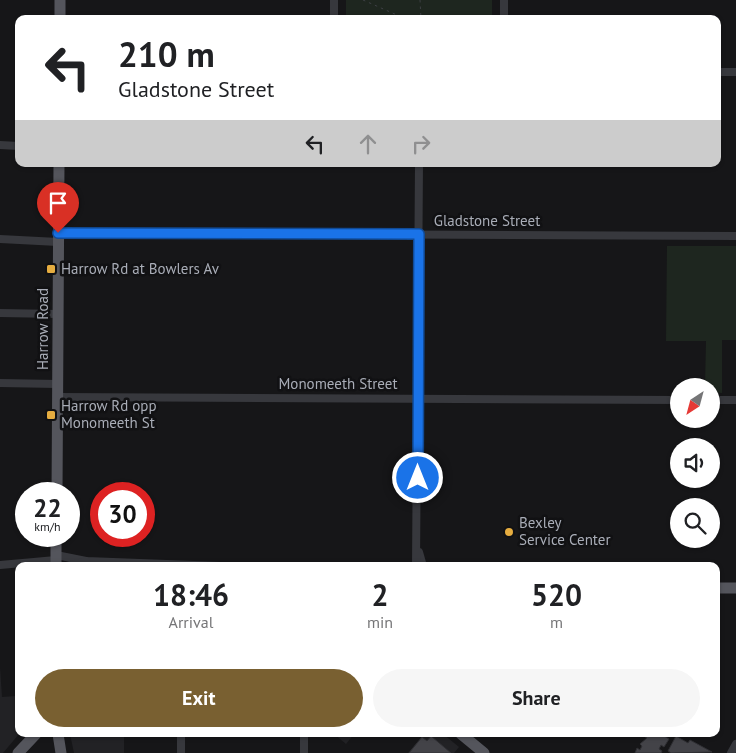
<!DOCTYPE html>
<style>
body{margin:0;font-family:"PT Sans",sans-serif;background:#f6f6f6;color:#202124;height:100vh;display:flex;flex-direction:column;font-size:19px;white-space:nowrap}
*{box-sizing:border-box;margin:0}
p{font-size:16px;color:#757577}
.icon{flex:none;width:28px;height:28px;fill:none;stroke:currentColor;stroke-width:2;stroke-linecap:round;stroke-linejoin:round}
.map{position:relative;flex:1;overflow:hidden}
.sheet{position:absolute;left:15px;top:562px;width:705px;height:175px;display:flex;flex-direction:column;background:#fff;border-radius:10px;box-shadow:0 1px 4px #0004}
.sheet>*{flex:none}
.hud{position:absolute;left:15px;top:15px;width:706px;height:152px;border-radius:10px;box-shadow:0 1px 4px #0004;background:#fff;color:#202124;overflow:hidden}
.needle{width:32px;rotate:216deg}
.buttons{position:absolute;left:670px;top:378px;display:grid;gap:10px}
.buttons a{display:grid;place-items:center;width:50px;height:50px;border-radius:50%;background:#fff;box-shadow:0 1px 4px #0004;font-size:25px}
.speed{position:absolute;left:15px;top:482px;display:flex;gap:10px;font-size:25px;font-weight:700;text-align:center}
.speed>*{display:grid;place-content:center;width:65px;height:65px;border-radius:50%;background:#fff;box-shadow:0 1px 4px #0004;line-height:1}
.speed small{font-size:12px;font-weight:400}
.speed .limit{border:8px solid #d22;background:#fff;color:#111}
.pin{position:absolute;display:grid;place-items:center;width:42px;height:42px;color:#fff;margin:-51px -21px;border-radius:50% 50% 50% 0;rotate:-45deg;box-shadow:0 0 5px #0007}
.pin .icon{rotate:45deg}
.me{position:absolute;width:55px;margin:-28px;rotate:0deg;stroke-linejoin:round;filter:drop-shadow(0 0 4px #0008)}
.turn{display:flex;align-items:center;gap:18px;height:105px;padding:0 20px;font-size:22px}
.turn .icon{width:65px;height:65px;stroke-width:2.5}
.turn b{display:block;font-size:35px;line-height:42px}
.lanes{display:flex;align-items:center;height:48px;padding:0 20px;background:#0003;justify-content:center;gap:25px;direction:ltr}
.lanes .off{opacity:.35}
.eta{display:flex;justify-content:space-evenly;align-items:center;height:85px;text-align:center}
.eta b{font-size:30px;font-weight:800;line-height:35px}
.cta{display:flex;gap:10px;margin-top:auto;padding:10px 20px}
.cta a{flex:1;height:58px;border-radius:30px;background:#796031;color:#fff;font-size:20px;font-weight:800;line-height:58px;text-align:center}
.cta a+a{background:#f6f6f6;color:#202124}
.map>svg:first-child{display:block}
</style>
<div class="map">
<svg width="736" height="753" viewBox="0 0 736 753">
<rect width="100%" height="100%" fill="#161618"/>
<!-- built -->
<g fill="#222225">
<path d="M0,667l2,30 14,-1v-2h3v40l-16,19h-3z"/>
<path d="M70,734h54v19h-50z"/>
<path d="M334,734h20l-8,10z"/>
<path d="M424,734h19l16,13 -5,6h-46z"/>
</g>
<!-- green -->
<g fill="#1e261f">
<rect x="346" y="0" width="146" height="19"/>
<path d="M667,246h69v94h-14v53l-11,-1v-6h-6l1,-45h-40z"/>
</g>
<!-- building -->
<g fill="#434348" stroke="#303034">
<path d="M645,734h16l8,5 -5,8 -3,-2 -2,4 3,2 -1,2h-26l2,-5 3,2 2,-4 -2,-2 7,-6 -3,-2z"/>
<path d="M431,736l20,17h-42l13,-16 5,4z"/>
<path d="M676,736l12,7 2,-3 22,12 -41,1 -3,-2z"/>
</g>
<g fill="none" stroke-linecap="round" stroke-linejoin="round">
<!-- path -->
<g stroke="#3d3f44" stroke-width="1" stroke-dasharray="2.5 4" stroke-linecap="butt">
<path d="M363,0l43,19"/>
<path d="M420,0l1,19"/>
</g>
<!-- street -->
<g stroke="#37383d" stroke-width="8">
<path d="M334,0v19"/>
<path d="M504,19v-19"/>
<path d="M718,72h18"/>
<path d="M0,145l19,1"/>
<path d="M58,233l678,3"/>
<path d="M0,239l58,3"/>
<path d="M0,313l58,1"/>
<path d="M0,383l58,1"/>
<path d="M58,397l621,3"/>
<path d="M711,400h25"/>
<path d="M419,552l4,14"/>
<path d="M56,555l30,6 135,5"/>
<path d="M0,565l56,-5"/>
<path d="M67,566l19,-5"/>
<path d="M416,566l3,-402"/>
<path d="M181,753v-19"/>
<path d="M304,753v-19"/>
<path d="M731,753l5,-9"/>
</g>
<!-- primary -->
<g stroke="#54555c" stroke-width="11">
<path d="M60,19v-19"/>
<path d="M57,494l2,-330"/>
<path d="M56,566v-30"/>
<path d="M716,588h20"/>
<path d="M58,734l3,19"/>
<path d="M461,734l23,19"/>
<path d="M18,753l18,-19"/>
</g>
</g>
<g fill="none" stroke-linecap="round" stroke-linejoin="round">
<defs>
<path id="route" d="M58,233l361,1 -1,244"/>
</defs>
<!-- route casing -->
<use href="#route" stroke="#114b97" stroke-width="12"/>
<!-- route -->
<use href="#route" stroke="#1a73e8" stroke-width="9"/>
</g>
<!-- markers -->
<g fill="#e6ad40" stroke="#111113" stroke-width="2">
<rect x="46" y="264" width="10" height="10" rx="2.5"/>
<rect x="46" y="410" width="10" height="10" rx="2.5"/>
<circle cx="509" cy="532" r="5"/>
</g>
<g text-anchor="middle" stroke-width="5" stroke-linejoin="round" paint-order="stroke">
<!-- street labels -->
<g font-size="15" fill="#a9adb7" stroke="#111113">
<text x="487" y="226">Gladstone Street</text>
<text transform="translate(43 329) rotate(-90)" y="5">Harrow Road</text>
<text x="338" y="389">Monomeeth Street</text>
</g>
<!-- poi labels -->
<g font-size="15" fill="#a9adb7" stroke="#111113" text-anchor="start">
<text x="61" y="274">Harrow Rd at Bowlers Av</text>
<text x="61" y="411">Harrow Rd opp<tspan x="61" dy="17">Monomeeth St</tspan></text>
<text x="519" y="528">Bexley<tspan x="519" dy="17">Service Center</tspan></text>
</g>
</g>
</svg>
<div class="buttons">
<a><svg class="needle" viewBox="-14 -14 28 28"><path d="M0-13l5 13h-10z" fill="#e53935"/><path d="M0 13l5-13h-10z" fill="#757577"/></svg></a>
<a><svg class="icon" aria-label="sound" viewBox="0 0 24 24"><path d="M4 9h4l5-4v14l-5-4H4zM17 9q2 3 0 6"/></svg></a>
<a><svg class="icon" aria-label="search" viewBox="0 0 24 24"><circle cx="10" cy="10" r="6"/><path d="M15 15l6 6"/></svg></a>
</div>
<div class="speed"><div>22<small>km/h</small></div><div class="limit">30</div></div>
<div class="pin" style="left:58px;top:233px;background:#d93025"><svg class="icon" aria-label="arrive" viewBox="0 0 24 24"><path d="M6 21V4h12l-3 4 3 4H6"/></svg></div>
<svg class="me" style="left:418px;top:478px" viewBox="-20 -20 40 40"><circle r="17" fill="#1a73e8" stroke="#fff" stroke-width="3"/><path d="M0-11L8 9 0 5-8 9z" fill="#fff"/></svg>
<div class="hud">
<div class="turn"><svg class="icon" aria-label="left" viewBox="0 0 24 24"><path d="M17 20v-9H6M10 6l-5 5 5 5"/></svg><div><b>210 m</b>Gladstone Street</div></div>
<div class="lanes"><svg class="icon" aria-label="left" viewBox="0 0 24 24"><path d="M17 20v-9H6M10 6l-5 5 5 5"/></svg><svg class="icon off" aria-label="ahead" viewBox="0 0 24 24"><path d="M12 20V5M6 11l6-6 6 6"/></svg><svg class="icon off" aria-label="right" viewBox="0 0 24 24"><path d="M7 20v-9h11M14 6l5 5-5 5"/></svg></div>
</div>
<section class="sheet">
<div class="eta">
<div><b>18:46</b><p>Arrival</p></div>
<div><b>2</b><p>min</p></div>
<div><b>520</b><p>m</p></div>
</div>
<div class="cta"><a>Exit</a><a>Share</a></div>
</section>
</div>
